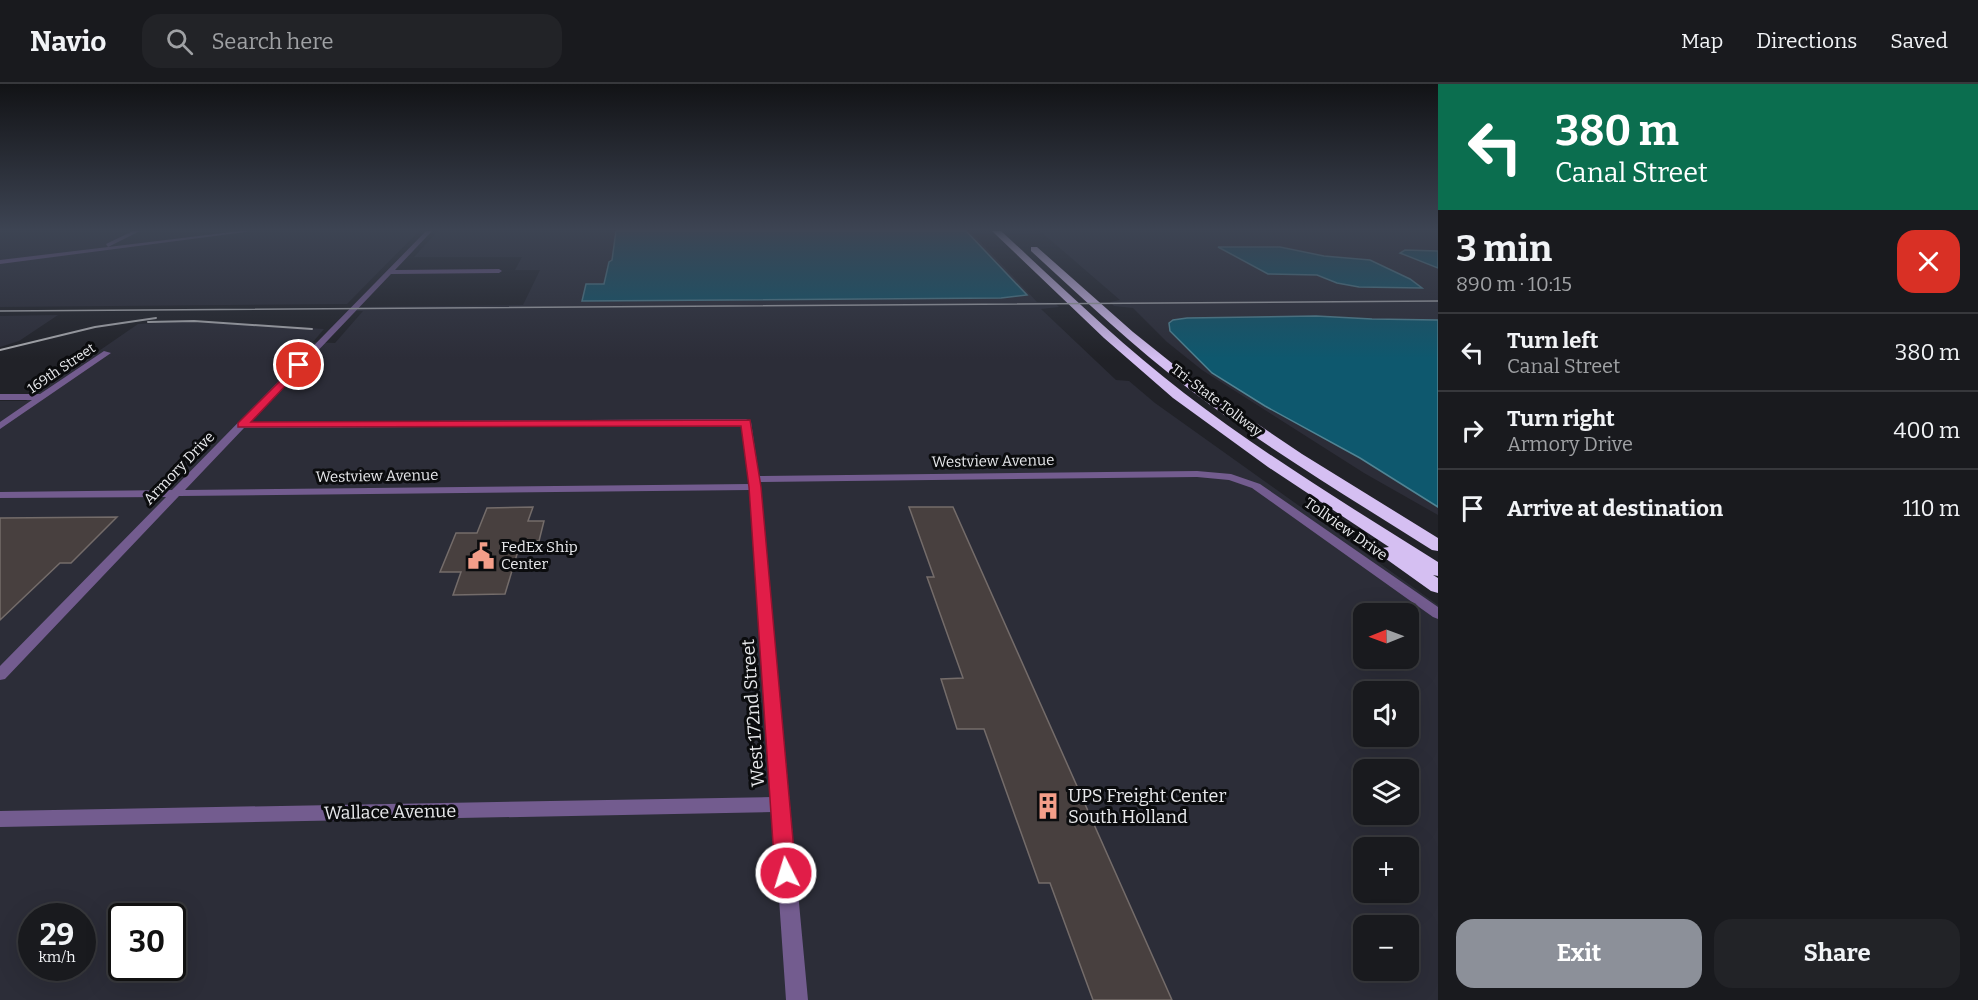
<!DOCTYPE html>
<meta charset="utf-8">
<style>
body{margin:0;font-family:Bitter,serif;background:#222327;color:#f1f3f6;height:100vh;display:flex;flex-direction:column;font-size:22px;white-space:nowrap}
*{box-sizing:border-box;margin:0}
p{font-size:20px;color:#9fa1a4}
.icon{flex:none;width:33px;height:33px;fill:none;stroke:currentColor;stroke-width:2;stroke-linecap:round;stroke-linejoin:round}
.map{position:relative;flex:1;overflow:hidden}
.sheet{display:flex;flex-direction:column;background:#191a1e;width:540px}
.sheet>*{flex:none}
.top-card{background:#0b6e4f;color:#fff;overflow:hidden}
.needle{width:39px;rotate:269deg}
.buttons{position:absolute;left:1353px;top:519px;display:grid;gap:12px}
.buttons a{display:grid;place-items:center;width:66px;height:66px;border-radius:12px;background:#191a1e;box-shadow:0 6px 24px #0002,0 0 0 2px #37383c;font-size:30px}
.speed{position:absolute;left:18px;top:819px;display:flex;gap:12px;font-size:30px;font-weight:700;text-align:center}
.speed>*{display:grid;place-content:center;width:78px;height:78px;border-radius:50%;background:#191a1e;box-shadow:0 6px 24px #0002,0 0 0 2px #37383c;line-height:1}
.speed small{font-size:15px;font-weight:400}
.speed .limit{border:3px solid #111;border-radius:9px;background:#fff;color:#111}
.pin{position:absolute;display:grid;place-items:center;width:51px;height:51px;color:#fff;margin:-26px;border:3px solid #fff;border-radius:50%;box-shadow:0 2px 6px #0007}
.me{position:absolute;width:66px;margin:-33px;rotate:355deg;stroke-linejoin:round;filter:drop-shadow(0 0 4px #0008)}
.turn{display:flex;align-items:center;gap:21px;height:126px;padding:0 18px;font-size:27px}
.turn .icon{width:78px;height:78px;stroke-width:2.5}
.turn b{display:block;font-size:42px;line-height:51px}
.round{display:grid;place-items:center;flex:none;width:63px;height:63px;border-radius:18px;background:#222327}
.head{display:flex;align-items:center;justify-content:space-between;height:102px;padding:0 18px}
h1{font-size:36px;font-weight:700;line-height:45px}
.action{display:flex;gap:12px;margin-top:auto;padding:12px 18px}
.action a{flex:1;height:69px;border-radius:18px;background:#8c9099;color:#fff;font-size:24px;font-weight:700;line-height:69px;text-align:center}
.action a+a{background:#222327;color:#f1f3f6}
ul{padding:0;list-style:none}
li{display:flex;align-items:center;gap:18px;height:78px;padding:0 18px;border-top:2px solid #37383c}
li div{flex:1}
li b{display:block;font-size:22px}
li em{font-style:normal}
header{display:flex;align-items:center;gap:36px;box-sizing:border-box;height:84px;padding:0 30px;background:#191a1e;border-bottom:2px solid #37383c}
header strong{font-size:28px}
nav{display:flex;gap:33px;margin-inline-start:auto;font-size:21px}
.search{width:420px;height:54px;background:#222327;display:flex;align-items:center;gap:15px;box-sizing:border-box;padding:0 21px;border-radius:18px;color:#9fa1a4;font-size:22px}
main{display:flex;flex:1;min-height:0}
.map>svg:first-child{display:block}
</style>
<header>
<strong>Navio</strong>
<div class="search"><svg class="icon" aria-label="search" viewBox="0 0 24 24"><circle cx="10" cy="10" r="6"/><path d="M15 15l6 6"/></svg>Search here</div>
<nav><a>Map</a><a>Directions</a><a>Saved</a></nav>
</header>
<main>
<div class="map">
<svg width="1438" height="916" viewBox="0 0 1438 916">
<rect width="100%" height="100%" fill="#212228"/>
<!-- built -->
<g fill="#2c2d38" fill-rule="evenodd">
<path d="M0,147h419l-72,73 -347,3z"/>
<path d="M438,147h532l67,71 18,1 4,4 -18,2 75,71 13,1 26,22 283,202v395h-1438v-599h26l112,-77 56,-3 130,8 -11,13 22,1 28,-32h-7l4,-4 163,-2 17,-35h-25l7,-13h-108zM1364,530h44v44h-44zM1364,608h44v44h-44zM1364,686h44v44h-44zM1364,764h44v44h-44zM32,832h50v52h-50zM122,832h50v52h-50zM1364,842h44v44h-44z"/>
<path d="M1040,147h398v284l-74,-42 -162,-103 -35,-28 -34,-34 -19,-2 -4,-4 10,-2z"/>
<path d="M58,231l-39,26 -19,6v-31z"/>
</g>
<!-- water -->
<g fill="#0e586e" stroke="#508494" stroke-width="1.5">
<path d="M616,147h350l61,64 -26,3 -419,3 4,-17h18l5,-22 3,-2z"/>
<path d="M1218,163h62l44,9 46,4 40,19 12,9 -63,-1 -22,-4 -20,-8 -49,-1z"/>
<path d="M1405,166l33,1v17l-38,-15z"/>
<path d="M1316,232l56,3 66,1v187l-78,-49 -95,-52 -53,-33 -42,-42 -1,-8 4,-3 14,-2z"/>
</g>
<!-- building -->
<g fill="#48403f" stroke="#746c6a" stroke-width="1.5">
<path d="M533,423l-5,14h16l-5,20h-18l-16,53 -52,1 8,-23h-21l16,-39h21l10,-25z"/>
<path d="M909,423h44l219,493h-79l-43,-117h-11l-55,-154h-27l-16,-50 22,-1 -36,-101h7z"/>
<path d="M117,433l-46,46h-11l-60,57v-102z"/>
</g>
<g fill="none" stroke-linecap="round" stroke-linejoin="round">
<!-- minor -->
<g fill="#735c8f" fill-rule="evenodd">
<path d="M133,147h7l-32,16 132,-16h13l-253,33v-4l108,-13 -2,-3z"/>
<path d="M426,147h6l-37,39 104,-1 3,2 -3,2 -108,1 -141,148 496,-3 5,3 8,54 438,-5 34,3 29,10 178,123v12l-5,-2 -181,-129 -23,-8 -32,-3 -437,5 48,518h-22l-13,-188 -773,15v-16l772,-14 -22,-307 -571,6 -174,183 -5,1v-14l166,-169 -166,1v-6l172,-2zM742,341l7,59 -564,6 59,-62z"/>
<path d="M104,267l7,2 -111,76v-7l32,-22h-32v-6h40z"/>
</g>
<!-- highway -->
<g fill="#d5bff2" fill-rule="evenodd">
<path d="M992,147h9c60,55 118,112 183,162 81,62 168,115 254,169v14l-5,-1 5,3v15l-7,-2 -49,-35 -3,-4 3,-4 7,-1 -121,-80 -95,-69 -69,-60z"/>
<path d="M1031,163h6l96,85 65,52 104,70 136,84v13l-6,-1c-82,-52 -166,-102 -243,-161 -56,-43 -107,-91 -158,-138z"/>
</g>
<!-- rail-far1 -->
<path stroke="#aaabaf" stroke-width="1.5" d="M0,227l1438,-10"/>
<!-- rail -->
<g stroke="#aaabaf" stroke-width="2">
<path d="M148,238l46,-1 118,8"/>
<path d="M0,266l95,-23 61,-9"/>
</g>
</g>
<!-- sky -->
<linearGradient id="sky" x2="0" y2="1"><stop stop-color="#121316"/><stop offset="0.53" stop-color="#3d4453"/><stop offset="1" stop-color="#3d4453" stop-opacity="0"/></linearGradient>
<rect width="1438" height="275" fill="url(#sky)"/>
<!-- route -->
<path fill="#e11d48" stroke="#92132f" stroke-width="1.5" d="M299,278l5,3 -1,2 -52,55 499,-2 11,67 35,386 -3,7 -7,3 -8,-3 -3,-7 -26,-386 -8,-61 -503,1v-4z"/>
<!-- icons -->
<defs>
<symbol id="civic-bare" viewBox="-9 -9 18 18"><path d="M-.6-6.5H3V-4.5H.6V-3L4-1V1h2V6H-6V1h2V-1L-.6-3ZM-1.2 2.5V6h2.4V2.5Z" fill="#f49e89" stroke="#0b0c0e" stroke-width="2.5" paint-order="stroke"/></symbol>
<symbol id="building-bare" viewBox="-9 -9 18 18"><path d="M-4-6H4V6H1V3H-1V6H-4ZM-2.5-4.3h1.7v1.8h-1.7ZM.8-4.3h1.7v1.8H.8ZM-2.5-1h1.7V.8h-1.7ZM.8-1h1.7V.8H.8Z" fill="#f49e89" stroke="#0b0c0e" stroke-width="2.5" paint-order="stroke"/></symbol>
</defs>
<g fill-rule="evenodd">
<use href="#civic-bare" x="462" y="453" width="38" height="38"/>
<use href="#building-bare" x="1029" y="703" width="38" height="38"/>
</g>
<g text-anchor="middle" stroke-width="6" stroke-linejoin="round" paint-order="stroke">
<!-- far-street labels -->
<g font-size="14" fill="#e9eaed" stroke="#0b0c0e">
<text transform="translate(61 284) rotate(-34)" y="5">169th Street</text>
<text transform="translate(1217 316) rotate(37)" y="5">Tri-State Tollway</text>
</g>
<!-- street labels -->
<g font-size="15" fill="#e9eaed" stroke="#0b0c0e">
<text transform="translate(993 377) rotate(-1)" y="5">Westview Avenue</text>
<text transform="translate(179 384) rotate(-46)" y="5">Armory Drive</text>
<text transform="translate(377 392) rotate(-1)" y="5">Westview Avenue</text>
<text transform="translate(1346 445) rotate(35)" y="5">Tollview Drive</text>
</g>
<!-- poi labels -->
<g font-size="15" fill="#e9eaed" stroke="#0b0c0e" text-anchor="start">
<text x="501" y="468">FedEx Ship<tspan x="501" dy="17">Center</tspan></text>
</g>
<!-- near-street labels -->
<g font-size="18" fill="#e9eaed" stroke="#0b0c0e">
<text transform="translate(753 629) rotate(-94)" y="6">West 172nd Street</text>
<text transform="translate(390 728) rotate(-1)" y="6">Wallace Avenue</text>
</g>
<!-- near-poi labels -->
<g font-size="18" fill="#e9eaed" stroke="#0b0c0e" text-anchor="start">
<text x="1068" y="718">UPS Freight Center<tspan x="1068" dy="21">South Holland</tspan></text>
</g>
</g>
</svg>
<div class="buttons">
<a><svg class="needle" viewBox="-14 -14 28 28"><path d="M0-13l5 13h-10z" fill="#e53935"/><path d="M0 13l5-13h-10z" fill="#9fa1a4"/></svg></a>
<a><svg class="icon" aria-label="sound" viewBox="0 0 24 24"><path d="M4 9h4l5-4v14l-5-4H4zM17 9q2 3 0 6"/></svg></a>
<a><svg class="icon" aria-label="layers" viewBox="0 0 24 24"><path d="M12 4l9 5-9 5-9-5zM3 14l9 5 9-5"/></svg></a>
<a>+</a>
<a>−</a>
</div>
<div class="speed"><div>29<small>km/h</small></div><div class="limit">30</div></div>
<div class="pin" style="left:299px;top:281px;background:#d93025"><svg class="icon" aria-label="arrive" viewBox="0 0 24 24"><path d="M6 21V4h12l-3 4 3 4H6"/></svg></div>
<svg class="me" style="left:786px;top:789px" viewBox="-20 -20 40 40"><circle r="17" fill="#e11d48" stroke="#fff" stroke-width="3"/><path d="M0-11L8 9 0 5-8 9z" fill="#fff"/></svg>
</div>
<section class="sheet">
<div class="top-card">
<div class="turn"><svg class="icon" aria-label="left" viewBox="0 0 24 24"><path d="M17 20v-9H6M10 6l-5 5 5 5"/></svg><div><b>380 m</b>Canal Street</div></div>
</div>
<div class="head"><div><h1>3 min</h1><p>890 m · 10:15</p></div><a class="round" style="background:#d93025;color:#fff"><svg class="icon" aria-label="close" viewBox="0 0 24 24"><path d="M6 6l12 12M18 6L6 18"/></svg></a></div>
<ul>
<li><svg class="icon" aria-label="left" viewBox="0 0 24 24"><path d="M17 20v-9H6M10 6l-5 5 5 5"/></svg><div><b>Turn left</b><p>Canal Street</p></div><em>380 m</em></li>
<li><svg class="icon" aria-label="right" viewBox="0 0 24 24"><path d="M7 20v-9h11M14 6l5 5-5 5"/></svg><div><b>Turn right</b><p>Armory Drive</p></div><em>400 m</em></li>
<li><svg class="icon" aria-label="arrive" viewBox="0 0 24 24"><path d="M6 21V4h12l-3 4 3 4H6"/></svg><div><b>Arrive at destination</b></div><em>110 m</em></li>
</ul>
<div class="action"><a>Exit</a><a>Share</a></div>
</section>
</main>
